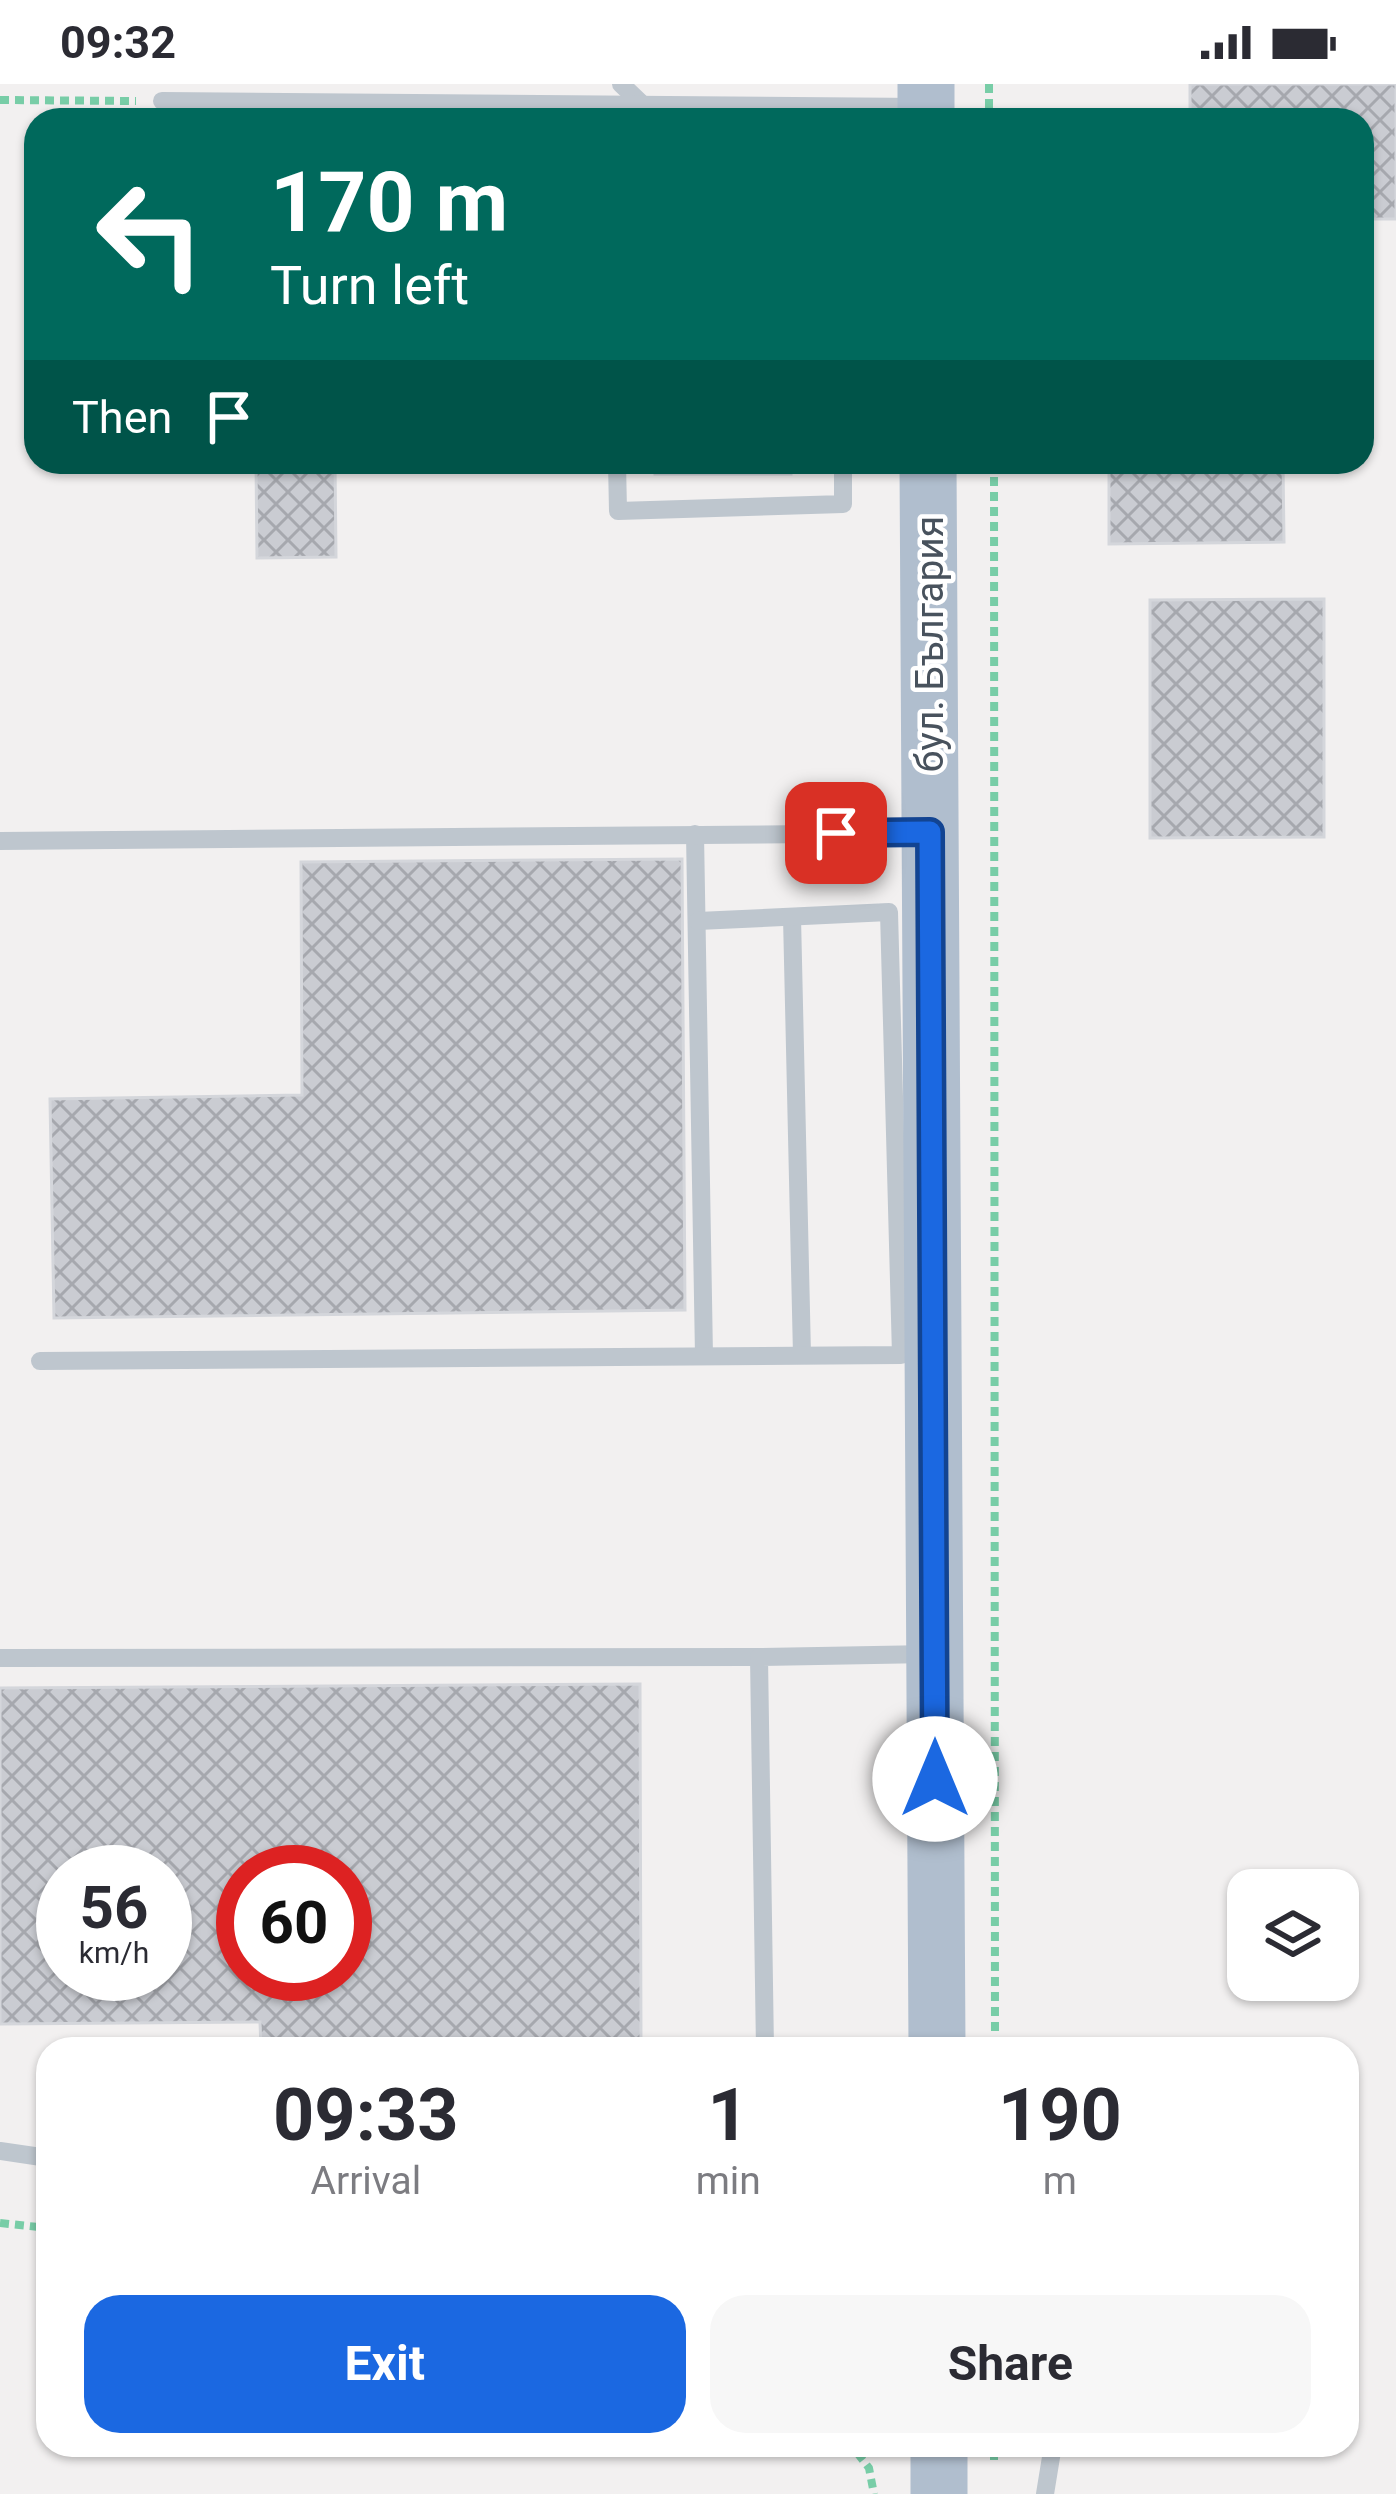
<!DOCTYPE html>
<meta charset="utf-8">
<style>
body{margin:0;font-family:Roboto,sans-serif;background:#f7f7f7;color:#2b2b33;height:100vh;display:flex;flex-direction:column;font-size:45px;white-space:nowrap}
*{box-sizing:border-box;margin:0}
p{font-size:39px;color:#7c7c81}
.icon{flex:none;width:66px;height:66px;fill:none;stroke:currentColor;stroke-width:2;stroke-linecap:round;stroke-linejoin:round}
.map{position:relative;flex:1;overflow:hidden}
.details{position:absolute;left:36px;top:1953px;width:1323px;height:420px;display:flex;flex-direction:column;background:#fff;border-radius:36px;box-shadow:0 3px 9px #0004}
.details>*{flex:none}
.hud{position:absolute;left:24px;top:24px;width:1350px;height:366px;border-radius:36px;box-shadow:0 3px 9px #0004;background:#00695c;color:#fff;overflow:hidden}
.controls{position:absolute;left:1227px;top:1785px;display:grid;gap:24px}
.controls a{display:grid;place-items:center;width:132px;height:132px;border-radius:24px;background:#fff;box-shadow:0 3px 9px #0004;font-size:60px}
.speed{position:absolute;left:36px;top:1761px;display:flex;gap:24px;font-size:60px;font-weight:700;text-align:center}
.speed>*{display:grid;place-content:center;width:156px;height:156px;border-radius:50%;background:#fff;box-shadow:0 3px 9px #0004;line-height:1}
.speed small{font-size:30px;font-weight:400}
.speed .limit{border:18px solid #d22;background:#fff;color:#111}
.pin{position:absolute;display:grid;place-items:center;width:102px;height:102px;color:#fff;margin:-51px;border-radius:24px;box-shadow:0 6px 18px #0006}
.me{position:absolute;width:132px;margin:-66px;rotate:0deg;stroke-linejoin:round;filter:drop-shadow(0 0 9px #0008)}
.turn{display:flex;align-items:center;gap:42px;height:252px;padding:0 48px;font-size:54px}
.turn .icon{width:156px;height:156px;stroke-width:2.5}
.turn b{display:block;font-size:84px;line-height:102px}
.then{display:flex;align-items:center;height:114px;padding:0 48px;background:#0003;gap:24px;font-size:45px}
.eta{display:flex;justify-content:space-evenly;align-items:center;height:204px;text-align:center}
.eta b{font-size:72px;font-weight:700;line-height:84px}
.primary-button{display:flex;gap:24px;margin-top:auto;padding:24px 48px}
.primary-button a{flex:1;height:138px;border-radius:36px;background:#1b68e1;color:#fff;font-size:48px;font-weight:700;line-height:138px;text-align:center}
.primary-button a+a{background:#f7f7f7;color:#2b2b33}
.status{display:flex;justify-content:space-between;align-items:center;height:84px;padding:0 60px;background:#fff;direction:ltr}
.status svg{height:33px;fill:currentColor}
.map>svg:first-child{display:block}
</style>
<div class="status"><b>09:32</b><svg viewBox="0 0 49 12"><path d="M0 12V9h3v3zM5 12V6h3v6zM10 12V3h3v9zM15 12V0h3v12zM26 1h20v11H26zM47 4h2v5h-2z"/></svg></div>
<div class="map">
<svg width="1396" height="2410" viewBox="0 0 1396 2410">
<defs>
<pattern id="building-cross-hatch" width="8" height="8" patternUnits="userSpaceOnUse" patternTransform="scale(3)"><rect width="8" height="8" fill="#caccd2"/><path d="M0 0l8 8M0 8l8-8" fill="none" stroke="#a6a8ae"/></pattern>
</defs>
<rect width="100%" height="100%" fill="#f2f0f0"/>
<!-- building -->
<g fill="url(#building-cross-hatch)" stroke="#d4d6db" stroke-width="3" fill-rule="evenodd">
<path d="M1190,0h206v135h-34v-99h-172z"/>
<path d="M256,378h79l1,95 -79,1z"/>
<rect x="655" y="378" width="136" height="12"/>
<path d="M1109,378h174l1,80 -175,2z"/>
<path d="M1324,515v238l-174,1v-238z"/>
<path d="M682,775l3,451 -631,8 -4,-219 252,-4 -1,-233z"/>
<path d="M640,1600l1,365h-380l-1,-27 -260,2v-336zM63,1788h102v102h-102zM243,1788h102v102h-102z"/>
</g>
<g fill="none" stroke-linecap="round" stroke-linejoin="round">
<!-- path -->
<g stroke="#78cda7" stroke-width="8" stroke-dasharray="9 6" stroke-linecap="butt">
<path d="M989,0v36"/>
<path d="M0,16l136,1"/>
<path d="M994,378l1,1587"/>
<path d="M0,2139l48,5"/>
<path d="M739,2361l116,5 14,18 5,26"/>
<path d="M994,2376v-15"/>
</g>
<!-- lane -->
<g stroke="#bec6ce" stroke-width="18">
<path d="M621,0l22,21"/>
<path d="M162,17l760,6"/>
<path d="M617,378l1,49 225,-7v-42"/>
<path d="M695,750l9,522"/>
<path d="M0,757l926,-8"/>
<path d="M792,833l10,438"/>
<path d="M40,1277l861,-6 -12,-443 -191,9"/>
<path d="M0,1574l759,-1"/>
<path d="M765,1965l-6,-392 171,-3"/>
<path d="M0,2067l48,7"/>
<path d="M1045,2410l8,-49"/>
</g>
<!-- primary -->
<g stroke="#b0bece" stroke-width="57">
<path d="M926,0v36"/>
<path d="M928,378l9,1587"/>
<path d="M939,2361v49"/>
</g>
</g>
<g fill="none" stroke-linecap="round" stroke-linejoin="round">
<defs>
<path id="route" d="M836,749l94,-1 5,947"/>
</defs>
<!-- route casing -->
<use href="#route" stroke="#124492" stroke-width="30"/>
<!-- route -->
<use href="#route" stroke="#1b68e1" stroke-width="21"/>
</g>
<g text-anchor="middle" stroke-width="9" stroke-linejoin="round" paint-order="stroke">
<!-- street labels -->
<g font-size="39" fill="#48525d" stroke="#fff">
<text transform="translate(929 560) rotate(-90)" y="14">бул. България</text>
</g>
</g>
</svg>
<div class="controls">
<a><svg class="icon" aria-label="layers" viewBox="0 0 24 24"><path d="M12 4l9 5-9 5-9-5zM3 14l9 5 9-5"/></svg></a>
</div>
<div class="speed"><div>56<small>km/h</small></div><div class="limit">60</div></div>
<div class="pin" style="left:836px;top:749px;background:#d93025"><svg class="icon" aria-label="arrive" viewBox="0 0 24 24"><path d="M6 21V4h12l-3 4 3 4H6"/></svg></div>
<svg class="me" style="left:935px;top:1695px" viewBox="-20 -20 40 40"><circle r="19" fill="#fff"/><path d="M0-13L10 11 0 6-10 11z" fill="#1b68e1"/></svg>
<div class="hud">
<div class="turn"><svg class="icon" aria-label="left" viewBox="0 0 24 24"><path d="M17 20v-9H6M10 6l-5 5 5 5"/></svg><div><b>170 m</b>Turn left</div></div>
<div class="then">Then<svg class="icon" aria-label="arrive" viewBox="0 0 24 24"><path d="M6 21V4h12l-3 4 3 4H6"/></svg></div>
</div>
<section class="details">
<div class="eta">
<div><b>09:33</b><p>Arrival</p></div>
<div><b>1</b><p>min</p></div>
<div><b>190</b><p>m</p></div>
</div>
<div class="primary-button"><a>Exit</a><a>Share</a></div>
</section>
</div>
